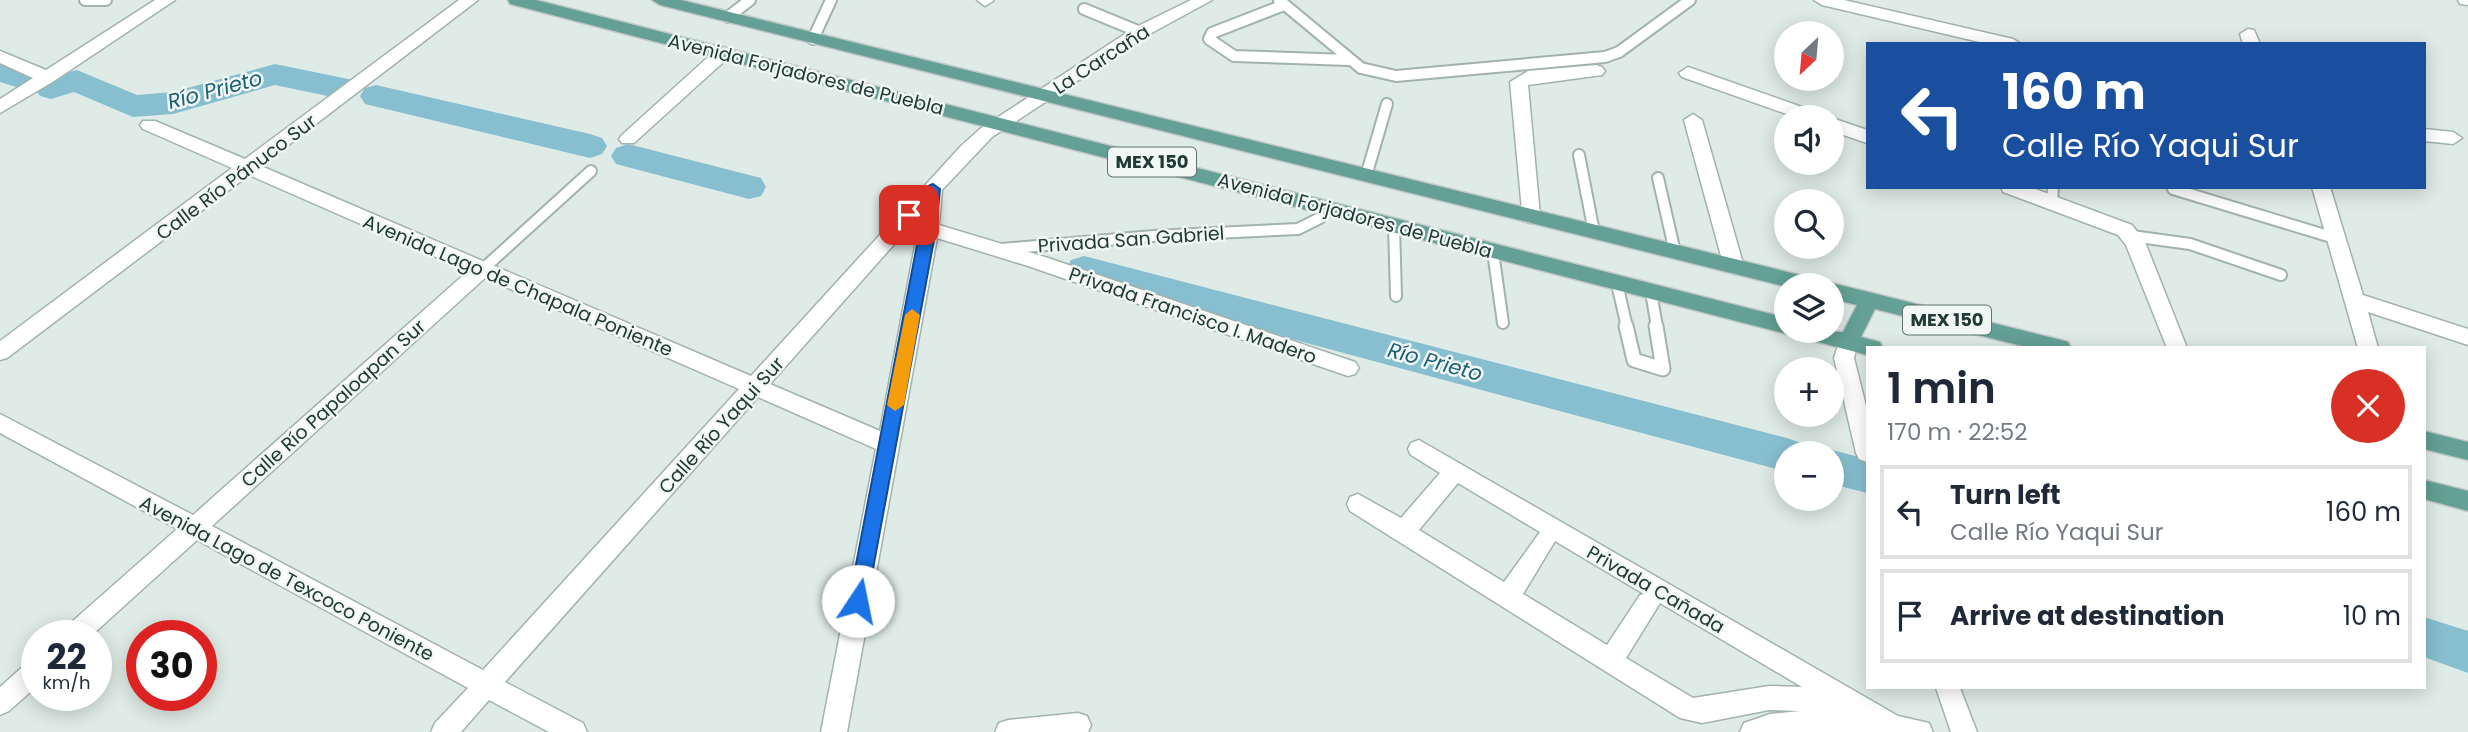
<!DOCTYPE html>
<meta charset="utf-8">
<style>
body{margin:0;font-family:Poppins,sans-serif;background:#f2f2f3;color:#1f2937;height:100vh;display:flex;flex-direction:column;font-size:26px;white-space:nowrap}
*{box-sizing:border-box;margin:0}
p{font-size:23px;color:#747a83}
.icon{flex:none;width:38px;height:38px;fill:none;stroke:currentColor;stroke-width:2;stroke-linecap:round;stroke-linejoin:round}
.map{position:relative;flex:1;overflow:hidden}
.sheet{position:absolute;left:1866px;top:346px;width:560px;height:343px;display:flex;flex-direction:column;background:#fff;border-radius:0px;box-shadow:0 4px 18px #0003}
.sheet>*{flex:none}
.hud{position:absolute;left:1866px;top:42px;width:560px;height:147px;border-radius:0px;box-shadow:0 4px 18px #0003;background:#1a4fa0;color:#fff;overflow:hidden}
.needle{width:46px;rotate:206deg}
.controls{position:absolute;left:1774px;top:21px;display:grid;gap:14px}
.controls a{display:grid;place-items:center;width:70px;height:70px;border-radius:50%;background:#fff;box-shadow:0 4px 18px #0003;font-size:35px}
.speed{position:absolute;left:21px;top:620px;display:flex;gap:14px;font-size:35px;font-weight:700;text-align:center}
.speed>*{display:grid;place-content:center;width:91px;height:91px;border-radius:50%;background:#fff;box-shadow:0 4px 18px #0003;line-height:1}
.speed small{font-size:18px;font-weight:400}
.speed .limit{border:10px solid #d22;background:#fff;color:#111}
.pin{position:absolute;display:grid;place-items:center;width:60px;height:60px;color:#fff;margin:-30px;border-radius:14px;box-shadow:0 4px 10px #0006}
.me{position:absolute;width:77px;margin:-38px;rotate:11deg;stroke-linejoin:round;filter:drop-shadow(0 0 5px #0008)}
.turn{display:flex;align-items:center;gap:24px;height:147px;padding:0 21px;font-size:32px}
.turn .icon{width:91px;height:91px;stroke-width:2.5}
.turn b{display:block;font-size:49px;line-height:60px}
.round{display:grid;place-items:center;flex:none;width:74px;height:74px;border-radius:37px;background:#f2f2f3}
.headline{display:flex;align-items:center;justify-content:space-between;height:119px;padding:0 21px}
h1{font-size:42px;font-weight:600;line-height:52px}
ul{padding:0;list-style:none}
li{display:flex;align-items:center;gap:21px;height:94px;margin:0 14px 10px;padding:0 7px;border:4px solid #e0e1e3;border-radius:0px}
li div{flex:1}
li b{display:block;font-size:26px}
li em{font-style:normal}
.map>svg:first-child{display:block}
</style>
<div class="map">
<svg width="2468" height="732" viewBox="0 0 2468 732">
<rect width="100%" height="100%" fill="#dfebe6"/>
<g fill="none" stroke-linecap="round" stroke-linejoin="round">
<!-- river -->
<g fill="#87bfd0" fill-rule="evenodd">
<path d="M0,61l40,12 4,6 33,-9 60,25 36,-3 102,-28 78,16 5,8 -5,8 -11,3 -67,-14 -102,29 -40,3 -59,-25 -23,7 -11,-3 -5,-7 -6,2 -29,-9z"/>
<path d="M376,85l214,49 12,4 5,8 -5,8 -12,4 -225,-54 -5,-8 5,-8z"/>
<path d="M628,144l133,34 5,9 -5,9 -12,3 -133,-35 -5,-8 5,-8z"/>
<path d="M1084,256l703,182 14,5 5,10h-19v19l-716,-192 -5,-10 5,-10z"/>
<path d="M1832,450l35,9v34l-35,-9v-31h-9z"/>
<path d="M2424,617l44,14v42l-44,-16z"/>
</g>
<defs>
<g id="lane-far1">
<path d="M85,0h21"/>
<path d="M1279,0l82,68 35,8 209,-19 14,-5 71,-52"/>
<path d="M1284,5l-72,28 -3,6 25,17 115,4"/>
<path d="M1084,9l56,23"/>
<path d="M728,17l22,-17"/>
<path d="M813,39l18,-39"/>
<path d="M1579,155l15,77"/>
<path d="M1366,176l21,-72"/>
<path d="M1658,178l17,74"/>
<path d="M2173,189l165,50"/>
<path d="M2052,202l1,-15"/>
<path d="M1394,226l2,70"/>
<path d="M2132,236l58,8 91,31"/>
<path d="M1001,249l153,-13 144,-7 22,-11 8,-10"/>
<path d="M1493,252l10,71"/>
<path d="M483,269l108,-98"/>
<path d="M1617,284l10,43"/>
<path d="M1651,292l6,35"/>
</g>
<path id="lane" d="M1626,326l8,34 29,9 -7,-43"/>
<g id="street">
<path d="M155,0h20l-121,81 -54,32v-14l33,-21 -33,-15v-12l46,19z"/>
<path d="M459,0h19l-217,166 490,210 210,-230 19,-17 154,-101 57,-28h21l-66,36 -154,101 -50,53 -3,35 103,31 313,106 4,6 -4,6 -7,2 -320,-110 -91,-28 -90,494h-26l55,-283 -118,-52 -253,285 78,41 4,9h-38l-60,-32 -28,32h-30l4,-9 33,-35 -271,-148 -105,95h-29l3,-8 111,-98 -177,-96v-19l193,101 275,-244 -219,-96 -242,183 -7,2v-19l232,-173 -89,-39 -3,-4 3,-4h12l90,38zM921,214l-41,217 -110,-47zM485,278l254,111 -256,281 -271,-144z"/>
<path d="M977,0h16v1l-8,5z"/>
<path d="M1814,0h30l169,39 8,5h-33l-166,-39z"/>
<path d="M2458,0h10v5l-8,-1z"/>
<path d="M2248,29l6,1 6,14h-17l-3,-10z"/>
<path d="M723,47l6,2 3,4 -3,4 -95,86h-12l-3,-4 3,-4 95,-86z"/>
<path d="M1596,65l6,2 3,4 -3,4 -74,10 12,131 -10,7 -7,-2 -13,-139 18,-11z"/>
<path d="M1688,67l131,46 3,4h-27l-113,-40 -3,-4z"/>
<path d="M1693,114l9,6 42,147 -10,7 -10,-7 -40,-147z"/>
<path d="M1832,118l35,12v13l-35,-12z"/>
<path d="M2424,129l29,3 9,6 -9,6 -29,-3z"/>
<path d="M2001,187h29l102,38 13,17 42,106h-20l-41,-103 -8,-10 -115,-43z"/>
<path d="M2312,187h18l33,108 105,34v16l-100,-33 10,36h-20z"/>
<path d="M1848,334l7,2 3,6 -4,16 13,52v52l-8,-3 -3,-6 -22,-95 7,-22z"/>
<path d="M1419,440l479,276 31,7 4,9h-193l4,-9 26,-9 30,-3 -31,-1 -67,13 -22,-5 -330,-207 -3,-7 3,-7 8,-3 43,24 39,-45 -29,-18 -3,-6 3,-6zM1458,483l82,49 -36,50 -85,-52zM1555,541l89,53 -4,1 -33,50 -84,-51zM1660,603l142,84 -33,-1 -76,12 -67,-40z"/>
<path d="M37,659v27l-28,25 -9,4v-28l28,-25z"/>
<path d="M1936,688h24l17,44h-26z"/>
<path d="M1078,713l9,3 4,9 -3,7h-93l4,-9 9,-3z"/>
</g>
<g id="primary">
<path d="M508,0h28l1251,318v13h8l-8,3 -1277,-330z"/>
<path d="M652,0h29l1127,277 7,3 3,5 -31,2 -1127,-282z"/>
<path d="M1832,283l229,57 7,2 3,6h-41l-155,-39 -14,28 19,5 3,6h-16v7l-68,-18 -3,-6 47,1 14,-27 -25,-6v-14h-6z"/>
<path d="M2424,431l44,11v18l-44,-11z"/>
<path d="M2424,480l44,11v20l-44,-12z"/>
</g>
</defs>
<!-- lane-far1 casing -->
<use href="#lane-far1" stroke="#a2b2ad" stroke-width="14"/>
<!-- lane casing -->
<use href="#lane" stroke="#a2b2ad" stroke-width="17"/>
<!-- street casing -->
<use href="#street" stroke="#a2b2ad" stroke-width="3"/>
<!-- primary casing -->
<use href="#primary" stroke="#c1c8c6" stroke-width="3"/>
<!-- lane-far1 -->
<use href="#lane-far1" stroke="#fff" stroke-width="10"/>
<!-- lane -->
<use href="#lane" stroke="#fff" stroke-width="13"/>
<!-- street -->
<use href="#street" fill="#fff" fill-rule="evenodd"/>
<!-- primary -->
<use href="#primary" fill="#64a095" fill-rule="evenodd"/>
</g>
<!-- route -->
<path fill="#1a73e8" stroke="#114b97" stroke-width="2" d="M933,184l7,5 -4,40 -69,372 -2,6 -7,2 -6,-2 -3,-6 75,-393 -15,13 -8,-6 27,-29z"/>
<!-- slow -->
<path fill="#f59e0b" d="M912,309l8,6 -16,90 -9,6 -8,-6 18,-90z"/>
<g text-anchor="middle" stroke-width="5" stroke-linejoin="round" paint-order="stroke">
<!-- shield labels -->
<g fill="#f0f7f4" stroke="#5f736e" stroke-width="2">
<rect x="1108" y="147.5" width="88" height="29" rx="5"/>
<rect x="1903" y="305.5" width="88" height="29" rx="5"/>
</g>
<g font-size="18" font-weight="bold" fill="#213a35">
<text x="1152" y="168">MEX 150</text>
<text x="1947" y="326">MEX 150</text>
</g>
<!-- street labels -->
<g font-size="19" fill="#213a35" stroke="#f0f7f4">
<text transform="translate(1101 59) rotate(-33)" y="7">La Carcaña</text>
<text transform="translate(806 74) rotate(14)" y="7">Avenida Forjadores de Puebla</text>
<text transform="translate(236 177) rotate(-37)" y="7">Calle Río Pánuco Sur</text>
<text transform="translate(1355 215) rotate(15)" y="7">Avenida Forjadores de Puebla</text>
<text transform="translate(1131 239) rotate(-4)" y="7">Privada San Gabriel</text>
<text transform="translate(518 285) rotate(23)" y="7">Avenida Lago de Chapala Poniente</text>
<text transform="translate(1193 315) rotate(19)" y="7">Privada Francisco I. Madero</text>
<text transform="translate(333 403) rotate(-42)" y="7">Calle Río Papaloapan Sur</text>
<text transform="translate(721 425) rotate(-48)" y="7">Calle Río Yaqui Sur</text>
<text transform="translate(287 578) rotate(28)" y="7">Avenida Lago de Texcoco Poniente</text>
<text transform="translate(1656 589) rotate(30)" y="7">Privada Cañada</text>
</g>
<!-- water labels -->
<g font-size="21" font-style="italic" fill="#1c6075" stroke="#f0f7f4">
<text transform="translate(215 90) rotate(-15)" y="7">Río Prieto</text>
<text transform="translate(1435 362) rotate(15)" y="7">Río Prieto</text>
</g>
</g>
</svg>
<div class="controls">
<a><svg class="needle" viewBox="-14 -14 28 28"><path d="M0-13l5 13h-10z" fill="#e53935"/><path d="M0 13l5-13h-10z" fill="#747a83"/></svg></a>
<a><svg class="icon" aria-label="sound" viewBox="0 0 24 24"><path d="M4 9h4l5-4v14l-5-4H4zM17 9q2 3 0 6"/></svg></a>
<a><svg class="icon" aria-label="search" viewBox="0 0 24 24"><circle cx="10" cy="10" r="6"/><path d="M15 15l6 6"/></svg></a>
<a><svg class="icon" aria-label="layers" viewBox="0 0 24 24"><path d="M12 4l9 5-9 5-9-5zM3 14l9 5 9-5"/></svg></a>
<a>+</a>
<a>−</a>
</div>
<div class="speed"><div>22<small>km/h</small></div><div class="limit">30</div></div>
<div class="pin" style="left:909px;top:215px;background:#d93025"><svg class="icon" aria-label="arrive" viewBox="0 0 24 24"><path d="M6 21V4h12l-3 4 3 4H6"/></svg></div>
<svg class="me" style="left:858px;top:601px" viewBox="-20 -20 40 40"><circle r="19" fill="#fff"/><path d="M0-13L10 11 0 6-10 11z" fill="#1a73e8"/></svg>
<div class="hud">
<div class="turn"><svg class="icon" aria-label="left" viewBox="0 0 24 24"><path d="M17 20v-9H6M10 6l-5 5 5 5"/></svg><div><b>160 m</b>Calle Río Yaqui Sur</div></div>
</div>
<section class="sheet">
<div class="headline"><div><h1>1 min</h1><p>170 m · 22:52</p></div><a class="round" style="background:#d93025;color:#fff"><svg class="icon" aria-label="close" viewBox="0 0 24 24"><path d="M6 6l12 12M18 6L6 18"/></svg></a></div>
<ul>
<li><svg class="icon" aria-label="left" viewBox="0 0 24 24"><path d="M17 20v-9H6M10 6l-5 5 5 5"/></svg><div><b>Turn left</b><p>Calle Río Yaqui Sur</p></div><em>160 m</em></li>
<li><svg class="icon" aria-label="arrive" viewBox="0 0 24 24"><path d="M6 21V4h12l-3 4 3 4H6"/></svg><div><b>Arrive at destination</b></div><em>10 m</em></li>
</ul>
</section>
</div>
